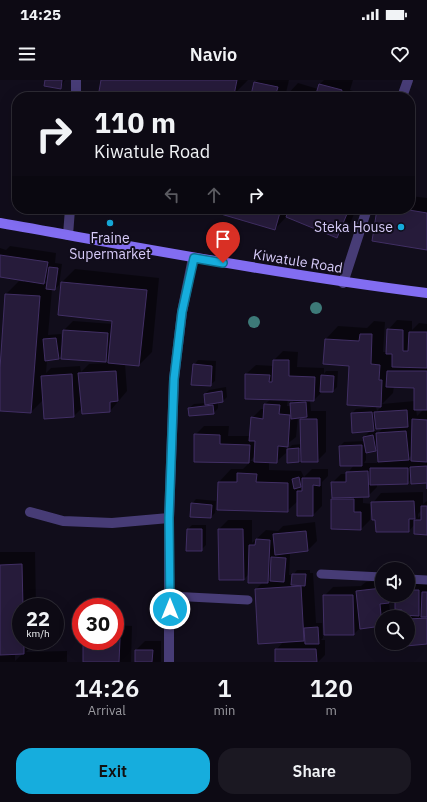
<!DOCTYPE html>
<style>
body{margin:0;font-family:"IBM Plex Sans",sans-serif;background:#1b1822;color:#f1f3f6;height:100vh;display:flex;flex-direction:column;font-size:15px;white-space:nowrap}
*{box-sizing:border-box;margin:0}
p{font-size:13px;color:#9a9aa0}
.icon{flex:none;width:22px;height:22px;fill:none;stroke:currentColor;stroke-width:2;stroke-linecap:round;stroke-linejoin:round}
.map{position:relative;height:582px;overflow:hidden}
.side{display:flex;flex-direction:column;background:#0d0a14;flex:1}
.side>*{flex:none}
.hud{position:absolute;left:12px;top:12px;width:403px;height:122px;border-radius:16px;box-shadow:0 4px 16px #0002,0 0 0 1px #2d2b34;background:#0d0a14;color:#f1f3f6;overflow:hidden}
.buttons{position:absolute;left:375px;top:482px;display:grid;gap:8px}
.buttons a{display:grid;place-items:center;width:40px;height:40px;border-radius:50%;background:#0d0a14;box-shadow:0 4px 16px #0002,0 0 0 1px #2d2b34;font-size:20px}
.speed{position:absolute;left:12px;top:518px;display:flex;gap:8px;font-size:20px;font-weight:700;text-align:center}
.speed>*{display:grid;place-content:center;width:52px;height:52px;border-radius:50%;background:#0d0a14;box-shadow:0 4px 16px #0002,0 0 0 1px #2d2b34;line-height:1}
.speed small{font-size:10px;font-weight:400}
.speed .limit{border:6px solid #d22;background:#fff;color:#111}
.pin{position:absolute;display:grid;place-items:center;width:34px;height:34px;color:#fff;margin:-41px -17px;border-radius:50% 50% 50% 0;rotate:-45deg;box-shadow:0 0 4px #0007}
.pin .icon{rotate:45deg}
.me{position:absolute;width:44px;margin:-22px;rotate:0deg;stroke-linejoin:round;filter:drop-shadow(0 0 3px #0008)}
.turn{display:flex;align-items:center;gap:14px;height:84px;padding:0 16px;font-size:18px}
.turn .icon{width:52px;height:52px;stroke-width:2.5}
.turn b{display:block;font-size:28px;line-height:34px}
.lanes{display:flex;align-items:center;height:38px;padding:0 16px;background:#0003;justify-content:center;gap:20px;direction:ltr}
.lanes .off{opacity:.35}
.eta{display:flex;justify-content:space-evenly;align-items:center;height:68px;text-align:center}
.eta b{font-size:24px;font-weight:600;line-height:28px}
.primary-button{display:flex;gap:8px;margin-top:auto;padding:8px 16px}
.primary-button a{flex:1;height:46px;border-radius:16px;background:#16addd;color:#111;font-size:16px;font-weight:600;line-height:46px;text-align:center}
.primary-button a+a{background:#1b1822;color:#f1f3f6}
.status{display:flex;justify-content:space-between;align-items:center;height:28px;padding:0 20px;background:#0d0a14;direction:ltr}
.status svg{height:11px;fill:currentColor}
header{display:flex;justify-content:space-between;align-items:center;height:52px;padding:0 16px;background:#0d0a14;font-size:18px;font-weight:600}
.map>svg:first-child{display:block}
</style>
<div class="status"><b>14:25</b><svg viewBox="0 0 49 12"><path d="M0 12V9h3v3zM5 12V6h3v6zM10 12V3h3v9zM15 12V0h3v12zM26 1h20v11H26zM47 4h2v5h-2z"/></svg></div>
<header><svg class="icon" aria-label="menu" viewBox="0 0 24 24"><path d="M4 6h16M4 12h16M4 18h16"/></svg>Navio<svg class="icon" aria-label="heart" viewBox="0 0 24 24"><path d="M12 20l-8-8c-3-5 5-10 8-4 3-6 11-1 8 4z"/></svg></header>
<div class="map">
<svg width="427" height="582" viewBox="0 0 427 582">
<rect width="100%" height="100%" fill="#110d1b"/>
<!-- shadow -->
<g fill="#0007" fill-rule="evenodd">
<path d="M46,0h19l-5,8z"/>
<path d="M102,0h146l-11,11 -1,6h-137z"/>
<path d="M258,0h31l-4,17h-27l-3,-15z"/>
<path d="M324,0h29l-3,10 6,2 -2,5h-69l13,-14 20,6 2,-5z"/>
<path d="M410,116l17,2v51l-49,-40h32z"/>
<path d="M216,129h140l-6,15 -13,13 -50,-21 -12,13z"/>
<path d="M10,166l46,7 -1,10 7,1 -3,21 -4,4h-3l-4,46 13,-1 1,11 2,-15 9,-9 40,3v-4l-51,-38 13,-13 84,9 -7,74 -13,13 -14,-1 2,27 -17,20 -28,-3 -8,8 -30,-17 -13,13 -31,-2v-28l6,-88 13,-13 5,1v-2l-24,-4v-28l6,2zM48,199v5l-4,-1zM63,275l43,6 3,-3v5l-20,1 -8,8 -1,-6 -29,2 -5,5 1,-13 12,-2z"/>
<path d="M397,240l15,1v9l7,-7 8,1v95h-7v2h7v61l-15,-3 -5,4 -30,1v3l-9,9h-5v7l9,1 9,-11 42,-1v12l4,-3v33l-12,-10 -6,7 -33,-12 -4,-15h-2v16l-9,9 -29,-30 3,-2 -3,-14 9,-9h6l7,-9 -14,-19 4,-4 21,-1 -1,-4 7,-7 -19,-17 4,-4 20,-2 1,4 5,-5 -33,-2 2,-39 -27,-2 2,-24 12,-13 29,2 7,-7 11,1 -2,30h4l1,-22zM394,306l21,1v14l-33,3 11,-11zM416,329h8l-7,7zM377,347l6,1 -5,5 -1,-2 -6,1zM378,368l1,13 -2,2h-13l2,-3v-8l9,-1zM412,375v5h-5zM422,430v4l-4,4v-4z"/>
<path d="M283,271l15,1 -1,15 27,1v6l2,-3h12l-1,16 -4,4h-10l-9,9h-4l1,11h15v41l-9,9 -15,-3 -3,3 -11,-12 4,-4 10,-1 -1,-24 4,-4 -7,1 -2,20 -10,8v8l-10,9h-7v8l32,1 3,6 8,-8h16v7l-6,6v24l-9,9 -15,-14 -11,10 -68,-29 12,-13h12l7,-7 -55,-1v-26l9,-9h25l-1,10h22l2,-18 9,-9h4v-5l6,-5 -25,-25 10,-9 18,1v-6zM288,319h7l-4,5v2h-4zM255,376v5h-5z"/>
<path d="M198,280l18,1 -1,20 -5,4 -16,-20z"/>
<path d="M226,307l1,10 -4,4 -5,1v6l-4,5 -25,-5 5,-4 12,-1 -1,-9 4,-4z"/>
<path d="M196,419l20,2 -1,12 -4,4 -19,-13z"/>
<path d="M228,440h24v23l14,-13 12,1 5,-5 32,-4 2,19 -9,9 -22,4h4l-1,21h4l4,-5h13v3h3l3,50h6l1,15 -2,2h4v15l-7,7h-42v-12l8,-9 -25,2 -3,-54 7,-7 -14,-8 -5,5 -25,-50z"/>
<path d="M192,445h14v20l-5,5 -13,-21z"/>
<path d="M0,472h35l1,55h-15v34h15l-10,11 41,-1v11h-67zM15,573h8l-8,8z"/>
<path d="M382,500v15h26v-14h19v62h-20l1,-26 2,-2 -4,-1v3h-24l-1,8 -21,3 -6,6 -30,-38 9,-9 28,-1 5,-4zM396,515l7,17 -13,1 -1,-11z"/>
<path d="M115,545l17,1 -1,36h-47v-21h31z"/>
<path d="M145,561h16v21h-25v-12z"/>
</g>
<!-- building -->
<g fill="#261b3a" stroke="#412f64">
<path d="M45,0h17l-1,9 -17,-3z"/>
<path d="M101,0h136l-3,15 -10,-1v3h-126z"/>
<path d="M254,2l24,5 -3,10h-18l-6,-2z"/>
<path d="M319,4l23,6 -2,7h-25z"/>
<path d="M215,129h66l-6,21 -61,-18z"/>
<path d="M289,129h60l-12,29 -51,-21z"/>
<path d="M377,129h26l24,4v37l-55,-9z"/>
<path d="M0,175l48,7 -4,22 -44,-7z"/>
<path d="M49,187l9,1 -3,22 -9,-1z"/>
<path d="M61,202l86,8 -8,76 -31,-3 4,-42 -54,-6z"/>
<path d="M5,214l35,2 -9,117 -31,-2v-43z"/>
<path d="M387,249l16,1v21h5l1,-19h18v36l-35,-1v-13h-6z"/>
<path d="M63,250l45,3 -2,29 -45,-3z"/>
<path d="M360,254h12l-1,30 9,1 -1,15h3l-1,27 -34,-2 2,-39 -26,-2 2,-25 34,2z"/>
<path d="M56,258l3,21 -14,2 -2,-22z"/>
<path d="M273,280h16v16l26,1 -1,24 -69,-2v-25l25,1 -1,7h3z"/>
<path d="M193,284l19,2 -1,20 -20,-1z"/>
<path d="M116,291l2,30 -8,1v10l-28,2 -4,-41z"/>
<path d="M387,291h40v39h-13v-22l-28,-1z"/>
<path d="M72,294l2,43 -30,2 -3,-43z"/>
<path d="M321,295l13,1 -1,16h-13z"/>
<path d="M222,311l1,11 -18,3 -1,-11z"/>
<path d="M306,322l1,15 -16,2 -1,-16z"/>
<path d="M264,324l16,1 -1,9 11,1 -2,32 -10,-1 -1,17 -23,-1 1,-21h-6l2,-24 12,2z"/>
<path d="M213,325l1,9 -25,2 -1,-8z"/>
<path d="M407,330l1,17 -32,2 -2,-17z"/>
<path d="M372,332l2,19 -22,2 -1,-20z"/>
<path d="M300,339h17l1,43h-17z"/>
<path d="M412,339l15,1v42l-16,-1z"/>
<path d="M406,351l3,29 -31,2 -2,-29z"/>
<path d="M194,354l26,1v9l30,1 -1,18 -55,-1z"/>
<path d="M373,355l3,16 -10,2 -3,-16z"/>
<path d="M362,365v21h-22l-1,-20z"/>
<path d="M299,368v14l-12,1v-14z"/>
<path d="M427,386v23v-6l-16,1 -1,-17z"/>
<path d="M370,388h38v16l-38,1z"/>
<path d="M368,391l1,26 -37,1 -1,-16h15v-10z"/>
<path d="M237,393l20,1 -1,8 32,1v29l-71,-2 1,-28h19z"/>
<path d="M299,397l2,10 -7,2 -2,-10z"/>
<path d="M302,398h18v8l-7,-1v31h-16v-25h5z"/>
<path d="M331,419h23v13h7v18l-30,-1z"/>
<path d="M414,421l1,18h-6v13h-33l-1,-12h-3l-1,-18z"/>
<path d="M191,423l21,2 -1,13 -21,-1z"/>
<path d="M421,426h6v29l-13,-1v-14h7z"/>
<path d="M187,449h15v22h-16z"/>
<path d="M218,449h25l1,51h-25z"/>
<path d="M306,451l2,20 -33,4 -2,-21z"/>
<path d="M256,459l14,1 -2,43h-20l1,-38h6z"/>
<path d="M271,477l15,1 -2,24 -14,-1z"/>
<path d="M22,484l1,43h-2v34h3v13l-24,1v-90z"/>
<path d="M292,494h14l-1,12 -14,-1z"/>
<path d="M301,506l3,55 -46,3 -3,-55z"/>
<path d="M382,508v7h6l1,8 -9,1 2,22 -22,3 -4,-38z"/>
<path d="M408,510h11v26l-17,-1v-5l-7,-1v-14h13z"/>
<path d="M422,512h5v25h-6z"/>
<path d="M323,515h30l1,40h-30z"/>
<path d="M427,538v26l-21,2v-3h2v-24z"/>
<path d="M318,547l1,17h-14l-1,-16z"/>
<path d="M115,558l5,1 -1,23h-36v-21h32z"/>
<path d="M275,569h41l1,13h-42z"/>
<path d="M135,570h18l-1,12h-17z"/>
</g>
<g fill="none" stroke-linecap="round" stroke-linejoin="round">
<!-- service -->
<g stroke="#473c76" stroke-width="9">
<path d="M321,494l61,3"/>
<path d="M408,499l19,1"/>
<path d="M170,516l78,4"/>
</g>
<!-- minor -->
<g stroke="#473c76" stroke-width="10">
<path d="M76,17v-17"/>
<path d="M402,17l6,-17"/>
<path d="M68,155l2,-26"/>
<path d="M343,203l24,-74"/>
<path d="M30,432l33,9 49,2 57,-5"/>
<path d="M169,582v-144l5,-139 8,-67 11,-54"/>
</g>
<!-- secondary -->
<path stroke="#826df1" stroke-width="10" d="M0,143c142,25 284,52 427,70"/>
</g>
<!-- trees -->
<g fill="#3d7978">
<circle cx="316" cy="228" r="6"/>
<circle cx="254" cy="242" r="6"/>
</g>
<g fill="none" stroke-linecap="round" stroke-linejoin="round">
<defs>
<path id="route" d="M170,529l-1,-91 5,-139 8,-67 12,-54 29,5"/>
</defs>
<!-- route casing -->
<use href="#route" stroke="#0e7090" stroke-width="10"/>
<!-- route -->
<use href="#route" stroke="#16addd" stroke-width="7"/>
</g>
<!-- markers -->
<g fill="#16addd" stroke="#110d1b" stroke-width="1.5">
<circle cx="110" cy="143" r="4"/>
<circle cx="401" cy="147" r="4"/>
</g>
<g text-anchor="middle" stroke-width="4" stroke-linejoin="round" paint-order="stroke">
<!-- poi labels -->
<g font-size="14" fill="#d8ccfa" stroke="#110d1b" text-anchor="end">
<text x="393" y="152">Steka House</text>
<text x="110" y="163" text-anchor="middle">Fraine<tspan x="110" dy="16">Supermarket</tspan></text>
</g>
<!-- street labels -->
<g font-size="14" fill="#d8ccfa" stroke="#110d1b">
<text transform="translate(298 181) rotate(9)" y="5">Kiwatule Road</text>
</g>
</g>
</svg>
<div class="buttons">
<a><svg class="icon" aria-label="sound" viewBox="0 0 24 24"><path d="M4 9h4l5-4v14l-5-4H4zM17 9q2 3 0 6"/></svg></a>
<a><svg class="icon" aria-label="search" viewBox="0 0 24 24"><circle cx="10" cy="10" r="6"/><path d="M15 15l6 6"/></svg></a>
</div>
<div class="speed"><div>22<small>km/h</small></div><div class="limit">30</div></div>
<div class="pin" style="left:223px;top:183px;background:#d93025"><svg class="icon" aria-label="arrive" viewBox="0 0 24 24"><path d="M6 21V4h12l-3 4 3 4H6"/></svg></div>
<svg class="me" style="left:170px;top:529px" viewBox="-20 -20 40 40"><circle r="17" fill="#16addd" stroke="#fff" stroke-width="3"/><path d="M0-11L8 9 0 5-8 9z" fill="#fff"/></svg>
<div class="hud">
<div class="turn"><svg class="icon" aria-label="right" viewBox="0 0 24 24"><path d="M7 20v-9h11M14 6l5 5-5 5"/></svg><div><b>110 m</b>Kiwatule Road</div></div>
<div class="lanes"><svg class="icon off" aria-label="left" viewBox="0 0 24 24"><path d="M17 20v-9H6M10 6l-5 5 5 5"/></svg><svg class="icon off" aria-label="ahead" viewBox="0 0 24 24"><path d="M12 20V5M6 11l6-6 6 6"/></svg><svg class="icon" aria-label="right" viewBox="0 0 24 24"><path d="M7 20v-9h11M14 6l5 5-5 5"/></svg></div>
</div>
</div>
<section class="side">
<div class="eta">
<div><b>14:26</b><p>Arrival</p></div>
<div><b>1</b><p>min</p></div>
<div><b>120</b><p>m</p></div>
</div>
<div class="primary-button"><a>Exit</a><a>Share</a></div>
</section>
